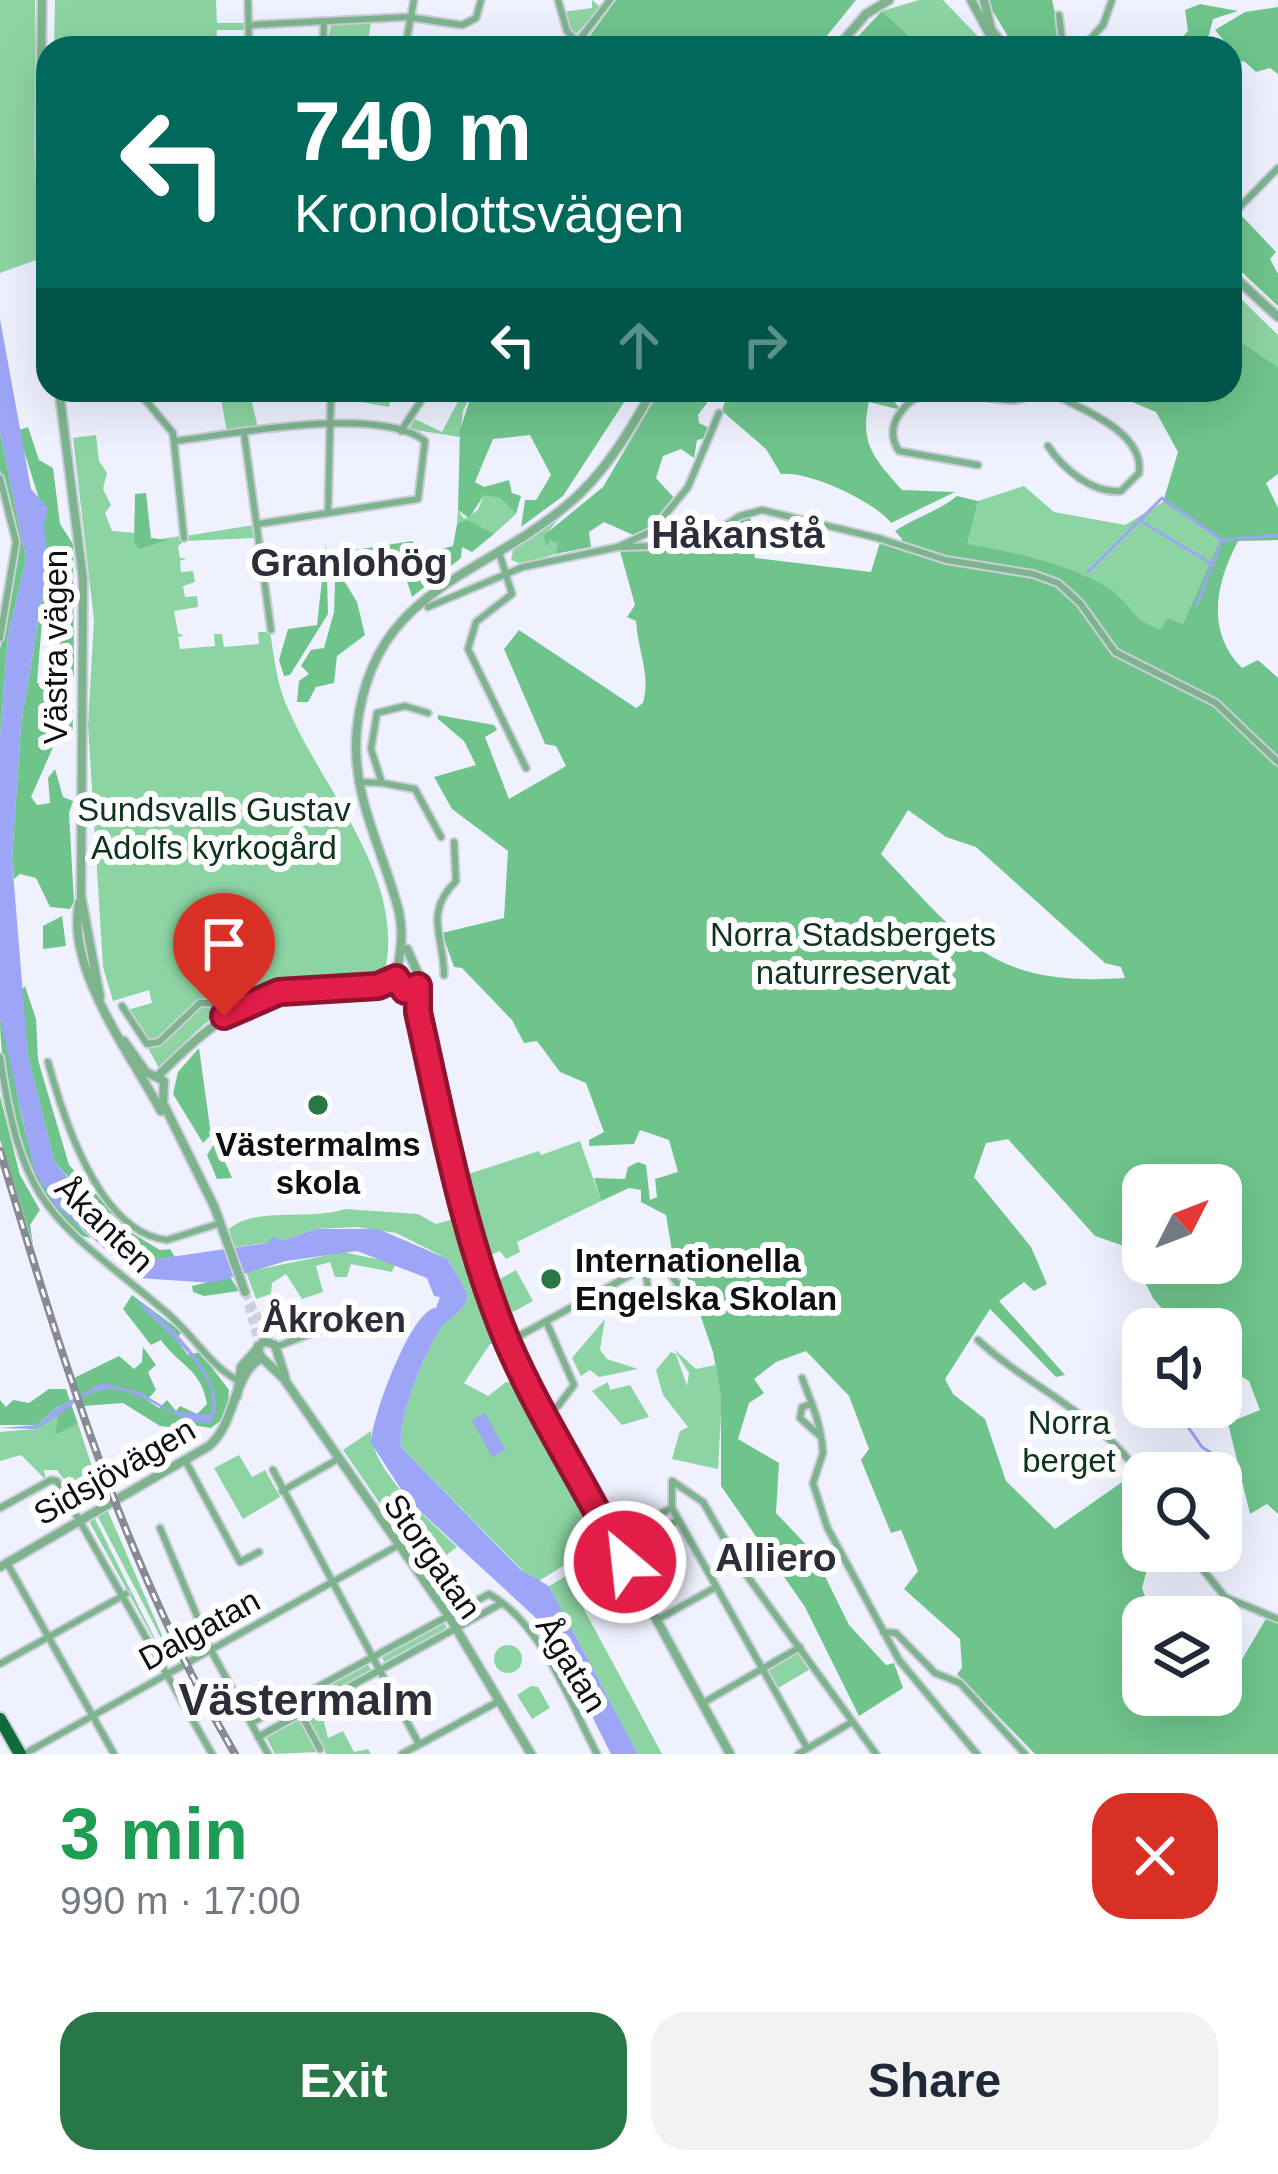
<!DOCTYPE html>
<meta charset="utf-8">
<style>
body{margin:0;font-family:Helvetica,sans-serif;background:#f2f2f3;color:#1f2937;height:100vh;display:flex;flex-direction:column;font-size:45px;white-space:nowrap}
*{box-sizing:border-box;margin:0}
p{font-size:39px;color:#747a83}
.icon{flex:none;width:66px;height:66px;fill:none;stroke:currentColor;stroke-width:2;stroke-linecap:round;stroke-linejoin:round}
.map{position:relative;height:1754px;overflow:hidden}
.panel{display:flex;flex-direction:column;background:#fff;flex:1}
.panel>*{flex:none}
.guide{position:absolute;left:36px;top:36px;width:1206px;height:366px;border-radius:36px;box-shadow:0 12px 48px #0002;background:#00695c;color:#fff;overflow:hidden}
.needle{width:78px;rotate:48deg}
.tools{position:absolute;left:1122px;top:1164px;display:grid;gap:24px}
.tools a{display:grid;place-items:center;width:120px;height:120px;border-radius:24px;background:#fff;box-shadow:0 12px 48px #0002;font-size:60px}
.pin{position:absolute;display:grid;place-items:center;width:102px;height:102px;color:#fff;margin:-123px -51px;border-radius:50% 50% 50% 0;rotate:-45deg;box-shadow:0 0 12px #0007}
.pin .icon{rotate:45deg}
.me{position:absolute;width:132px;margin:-66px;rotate:332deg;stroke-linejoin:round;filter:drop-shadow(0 0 9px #0008)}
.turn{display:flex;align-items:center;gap:42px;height:252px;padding:0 60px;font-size:54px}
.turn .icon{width:156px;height:156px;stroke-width:2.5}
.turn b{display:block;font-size:84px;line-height:102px}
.lanes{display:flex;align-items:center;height:114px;padding:0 60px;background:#0003;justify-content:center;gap:60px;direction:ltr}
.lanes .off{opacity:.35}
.round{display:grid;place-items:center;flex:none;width:126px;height:126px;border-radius:36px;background:#f2f2f3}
.head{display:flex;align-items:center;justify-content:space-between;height:204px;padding:0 60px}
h1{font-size:72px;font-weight:700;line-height:90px;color:#1e9e55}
.primary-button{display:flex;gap:24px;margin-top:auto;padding:24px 60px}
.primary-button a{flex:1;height:138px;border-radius:36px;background:#277747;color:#fff;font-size:48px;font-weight:700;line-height:138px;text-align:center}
.primary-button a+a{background:#f2f2f3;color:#1f2937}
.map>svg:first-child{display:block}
</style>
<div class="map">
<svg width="1278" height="1754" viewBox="0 0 1278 1754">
<rect width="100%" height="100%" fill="#eff1ff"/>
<!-- green -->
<g fill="#8dd4a3">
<path d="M0,0h35l4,259 -39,14z"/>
<path d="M55,0h161l1,23h28v7h-28l-1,18h-162z"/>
<path d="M592,0l9,7 -26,28 -13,-23 30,-4z"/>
<path d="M919,0h24l46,48h-67l-40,-37z"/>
<path d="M371,22l-4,26 -41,-1 5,-22z"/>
<path d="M1230,288l48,47v32l-48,-33z"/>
<path d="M334,390h59l-4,17 -55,-10z"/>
<path d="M464,390h9l-10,21 -3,26 -51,-8 6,-10 27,13z"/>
<path d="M250,394l8,34 -31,4 -6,-33z"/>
<path d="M96,435l3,26 8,12 -4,16 8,16 -6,8 7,18 22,2v10l47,-7 2,5 -5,6 2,11h7l-7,3 1,11 12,-1 2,11 -12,4 2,11 12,-1 1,11 -24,4 4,22 6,3 -6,1 2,12 35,-3 -1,-12h8l2,13 35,-3 -1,-12h12c5,29 6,50 19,79 36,82 121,172 94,267 -113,18 -138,-8 -223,92l-33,-60 25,-7 -3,-13 -36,11 -10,-34 -15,-242 6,-105 -21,-182z"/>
<path d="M1024,486l30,26 71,13 38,-23 57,37 -37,85 -22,7 -28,-13 -15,-22 -152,-52 12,-43z"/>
<path d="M484,494l16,4 16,16 -22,20 -37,-10 1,-14 6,9 14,-9z"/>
<path d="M560,517l-13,16 13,10 -5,11 -33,10 -11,-4 3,-14z"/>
<path d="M254,525l1,13 -69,3 -1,-5z"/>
<path d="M580,1141l21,60 -84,41 3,10 -14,7 -6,-8 -14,6 -21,-82 74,-24 2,4z"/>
<path d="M345,1209l73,5 18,10 18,-5 45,125h-9l-26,39 24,13 18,-14 10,1 40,60 -10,-10 55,102v7l-62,39 -9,-3 -129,-131c-3,-29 21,-88 38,-116 9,-16 25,-17 29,-36l-20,-36 -52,-26 -40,-6 -40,2 -35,12 -47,6 -5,-18c27,-23 80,-8 116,-20z"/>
<path d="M343,1252l53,11 -4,9 -41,-8 -4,13h-12l-5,-15 -14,4 7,26 -21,7 -16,-25 -14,9 -1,11 -15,5 -10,-27z"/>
<path d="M516,1270l17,31 -20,11 -17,-31z"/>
<path d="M605,1319l-5,31 7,9 31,10 -39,8 -9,-7 -9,6 -9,-18z"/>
<path d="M674,1349l22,20 19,-4 7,30 -4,74 -46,-10 8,-28 8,-4 -25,-32 -7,-25 15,-18 5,2 11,32 2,-13z"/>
<path d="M608,1382l2,8 20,-5 19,32 -27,8 -30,-34z"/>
<path d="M62,1408l-7,27 23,-11 24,73 -19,9 -26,-36h-13l2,10 -25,-25 -21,6v-29l35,-3z"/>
<path d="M371,1431c-1,38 60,91 86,116l-21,16 -18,-24 -8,3 14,-11 -10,-10 -15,10 -56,-81z"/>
<path d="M239,1455l13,22 13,-7 15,27 -37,22 -29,-51z"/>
<path d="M106,1507l69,158 -79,-152z"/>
<path d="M93,1515l75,150 -78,-142z"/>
<path d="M566,1576l96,178h-24l-89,-168z"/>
<path d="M442,1620l5,8 -63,34 -3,-8z"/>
<circle cx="508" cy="1659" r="14"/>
<path d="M797,1653l15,15 -34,20 -10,-18z"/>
<path d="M366,1662l6,9 -71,37 -3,-8z"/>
<path d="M531,1686l7,1 12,21 -18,11 -15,-24z"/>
<path d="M324,1706l3,4 -11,7 7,1 5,20 15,-7 11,21 14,-3 3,5h-45l-19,-37z"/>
<path d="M299,1719l18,33 -42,2 -9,-17z"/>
</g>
<!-- forest -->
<g fill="#6fc48c" fill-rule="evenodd">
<path d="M616,0h240l-39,48h-236z"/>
<path d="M986,0h66l11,48h-48z"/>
<path d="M1200,4l38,7 -25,8 -4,16 -20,13 -10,-7 9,-10 -3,-21z"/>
<path d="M1278,7v67l-8,-6 -14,4 -12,-11 -14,5v-18l-15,-18 30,-18z"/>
<path d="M882,11l40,37h-75z"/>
<path d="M1240,214l36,38 -6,7 8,15v32l-48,-45v-36z"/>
<path d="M1230,334l48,33v107l-12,9 12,25v32l-40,1c-23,44 -32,91 4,127l16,-8 20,18v836l-11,-10 -17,10 -22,-91 32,-13 -11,-29 -28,-17v-35h-42l-26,-31 -26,-51 -32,-11 -87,-97 -22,4 -12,34 57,70 16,37 -13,7 -10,-9 -25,19 66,74 -9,2 -66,-68 -45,70 8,15 32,25 21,62 49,48 80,-56 8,13v65h9l-10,37 9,25 8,4h-16v78h78l46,-78 11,4v133h-243l-78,-80 5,-6 -2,-29 -56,-50 14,-18 -17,-41 -10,3 -30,-73 8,-11 -20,-53 -43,-45 -30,11 -22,17 10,14 -15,10 -11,36 41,24 -3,50 37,39 36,73 37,40 8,-2 9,25 -44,28 -54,-109 -84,-121v-91l-8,-43 -25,-73 -15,-22 -7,-42 -25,-13v-12l-12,-2 -28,13 -7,-23 31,1 3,-12 10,-5 8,3 4,35 7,-3 -2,-18 23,-7 -9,-32 -29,-10 -6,14 -45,2v-6l15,-8 -18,-49 -26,-11 -23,-31 -13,2 -12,-23 -50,-52 -8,-1 -12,-34 62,-15 4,-67 -56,-42 -18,-32 42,-12 -12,-24 -26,-22v-4l56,10 3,5 -12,7 24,62 57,-33 -10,-20 -11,-2 -41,-95 15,-19 117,78 7,-5c8,-29 -5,-51 -7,-82l-9,-4 8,-12 -15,-54h64l66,-36 5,43 116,14 9,-30 20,6 2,-9 -7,-8c21,-14 42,-19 62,-35l21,5 -11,43c41,7 119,23 151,52 20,18 12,21 42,34l8,-12 15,6 37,-85 -57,-37 15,-50 -22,-40 -43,-18 117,-4zM908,810l38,27 30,10 129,116 16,4 4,11c-132,9 -160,-35 -244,-124zM1143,1185h78v78h-78z"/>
<path d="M473,390h159l-69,106 -42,31 4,-27h11l15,-25 -21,-40 -37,4 -18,43 9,5 25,-7 3,13 9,3 -5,18 -16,-16 -16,-3 -15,23 -11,-8 2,-80z"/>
<path d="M660,390h47v13l-9,12 1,8 8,4 -1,11 -9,2 -3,18 -13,-9 -18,7 -7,22 20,22 -22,26 -21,9 -29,-13 -15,10 2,15 -36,7 4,-11 -9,-3 -3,7 -4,-11 60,-49z"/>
<path d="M728,390h157l16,20 -32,-8c-10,42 6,57 33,88l53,2 -64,31c-15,-21 -84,-53 -110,-49l-15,-25 -44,-38z"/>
<path d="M28,427l11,33 14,8 7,56 13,20 1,131 -13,15 11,7 1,38 -8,3 -11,-58 11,-63 -22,-9 -6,75 12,3 5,59 -23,52 6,8 13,-2 -2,-25 7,-9 8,28 10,4 -4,12 5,89 -4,7 -20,-2 -14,-29 -16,-4 -6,5 -2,-19 9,-136 27,-161 -8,-61 -20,-64 -1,-8z"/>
<path d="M0,432l26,127 -18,76 -8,105v-91l19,-100 -19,-79z"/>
<path d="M146,493l5,45 16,2 -28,9 -5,-6 1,-49z"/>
<path d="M467,520l27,14 -22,18 -10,-5 -1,11 -49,39 -12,-38 -41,8 -16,12 14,23 8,33 -28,21 -3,27 -18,4 -8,15h-11l2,-21 10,-7 -8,-8 10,-16 13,-2 10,-36 2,-59 76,-12 11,13 30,-8 4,-22z"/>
<path d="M326,543l2,71 -38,61 -6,1 -5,-16 9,-31 29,-4z"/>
<path d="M62,916l4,30 -23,3v-23z"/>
<path d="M25,986l11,33 2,41 31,105 63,68 28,17 10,-1 5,8 -18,2 -29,-15 -74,-83 -26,-105 -7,-66z"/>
<path d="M0,1018c29,94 11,146 91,220 -67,-10 -91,-165 -91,-220z"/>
<path d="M199,1048l12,87 -8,8 -30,-49 5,-22z"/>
<path d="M0,1096l20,79 20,35 -10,15 3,19 -33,-104z"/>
<path d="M216,1141l16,37 -15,1 -10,-24z"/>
<path d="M230,1277l9,14 -35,5 -11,-4 -1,-6z"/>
<path d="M132,1295l50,37 -6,7 12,16 12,-3 29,38 -2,26 -16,12 -31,-5 -3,5 -17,-2 -37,-23 -40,3 -9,-28 45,-22 15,13 8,-7 1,-15 13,18 -8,7 8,18 -9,10 12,8 8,-8 9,11 4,-5 17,8 10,-10c-6,-36 -29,-39 -46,-64l-10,5 -28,-36z"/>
<path d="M49,1389h17l12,35 -23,11 5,-30 -23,20h-37v-25l6,7 7,-7 16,3z"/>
</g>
<!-- water -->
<g fill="#9ca5f6">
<path d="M0,319l31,170 17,19 -4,17 4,38 -27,161 -9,136 16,196 26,105 59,70 44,28 110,-16 7,-7 7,5 35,-12h62l70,30 20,36c-4,19 -20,21 -29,36 -17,28 -41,87 -38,116l120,123 28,16 89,168h-27l-63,-125 -140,-129 -37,-57c1,-27 41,-135 65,-135l4,-11 -6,-1 -7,-18 -70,-27 -71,10 -73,22 -75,-5 -83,-73 -21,-35 -34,-152v-278l8,-105 18,-76 -26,-127z"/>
<path d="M135,1300c30,15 101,88 76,123 -39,2 -73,-41 -110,-33 -27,7 -42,29 -66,39l-35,-1 37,-3 21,-18 45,-24 37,9 31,19 40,4c13,-44 -53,-88 -76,-115z"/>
<path d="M485,1413l20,37 -13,7 -20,-37z"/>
</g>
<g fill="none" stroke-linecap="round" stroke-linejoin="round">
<!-- stream -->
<g stroke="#9ca5f6" stroke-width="3">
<path d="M1139,520l73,44"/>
<path d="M1088,572l74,-74 60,42"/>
<path d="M1197,604l25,-64 56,-5"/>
<path d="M1174,1407l28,40 31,20"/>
</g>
<!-- tertiary-tunnel -->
<g stroke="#cdcfdc" stroke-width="8" stroke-dasharray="8 4" stroke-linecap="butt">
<path d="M245,1292l25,49"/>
<path d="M248,1305l11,39"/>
</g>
<defs>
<g id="minor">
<path d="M248,0l1,48"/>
<path d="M558,0l9,31 11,12"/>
<path d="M1059,15l4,33"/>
<path d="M250,25l157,-8 55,8 14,-7 5,-18"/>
<path d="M323,48l1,-27"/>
<path d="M405,48l9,-48"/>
<path d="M573,48l37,-48"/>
<path d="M1082,48l21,-23 9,-25"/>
<path d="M1230,217l48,-49"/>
<path d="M137,390l36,43 11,105"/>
<path d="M1045,390c31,17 100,40 94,83l-18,18c-28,3 -58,-22 -73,-45"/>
<path d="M401,431l27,-41"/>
<path d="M244,433l27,197"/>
<path d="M175,441c60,-7 202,-36 250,0l-7,58 -160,25"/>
<path d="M978,465l-79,-14c-8,-12 -8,-23 -1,-35 36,-58 108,8 138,-26"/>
<path d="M0,478l16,64 -16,96"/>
<path d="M328,512l3,-122"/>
<path d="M881,539l65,21 87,14 25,9 22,20 35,49 101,51 62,59"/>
<path d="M618,547l76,-2 46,-29 22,-6 120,29"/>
<path d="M499,552l13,42 -36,28 -8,27 58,119"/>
<path d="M428,607l95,-40 95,-20 34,-16 36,-44 31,-74"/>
<path d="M358,782l24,1 -11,-34 6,-36 28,-7 23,7"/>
<path d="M382,783l33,6 26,48"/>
<path d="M444,975c0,-40 -21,-61 12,-94l-2,-39"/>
<path d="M122,1006l25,38 12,-2 41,-39h11l12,13"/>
<path d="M0,1057c23,156 53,160 166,255 27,22 44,55 75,70"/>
<path d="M48,1062c15,55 51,171 119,178l54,-17"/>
<path d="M978,1340c55,51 124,74 165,140"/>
<path d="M508,1342l137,-75 7,-4 13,4 16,21 -32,8 -4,-29"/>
<path d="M276,1347l52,-20"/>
<path d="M802,1378l10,26"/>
<path d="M544,1413l14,-7 16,-21 -28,-64"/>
<path d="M821,1437l-21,-19 2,-11 10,-3c6,16 10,32 11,49l-10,30 14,44 72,133 78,94"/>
<path d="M185,1460l55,102 19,-10"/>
<path d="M273,1470l146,274"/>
<path d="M282,1491l56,-32"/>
<path d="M0,1508l51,-28 6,1 155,273"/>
<path d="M160,1528l53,126 55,100"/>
<path d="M1188,1551l37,46 53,22"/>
<path d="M7,1563l107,191"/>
<path d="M586,1563l8,3 83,-45"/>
<path d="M586,1563l2,-8 83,-47"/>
<path d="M657,1620l59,-33"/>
<path d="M883,1632l13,1 39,40 25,10 65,71"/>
<path d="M0,1664l126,-70"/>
<path d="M293,1700l27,49"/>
<path d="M703,1703l97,-56"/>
<path d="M251,1723l238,-129c53,29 81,109 108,160"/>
<path d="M258,1737l244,-134"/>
<path d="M807,1748l-135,-240v-27l31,21 37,64 136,188"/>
<path d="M24,1754l373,-208"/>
<path d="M402,1754l97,-53"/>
<path d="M798,1754l54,-32"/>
</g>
<g id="tertiary">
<path d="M42,0l-2,150 8,135"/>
<path d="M971,0l26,48"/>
<path d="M984,0l7,29 14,19"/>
<path d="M837,48l29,-34 23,-14"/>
<path d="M1230,273l48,44"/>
<path d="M48,315v24"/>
<path d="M59,390l24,189 -2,317 19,101"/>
<path d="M79,903c-13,67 51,150 82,208"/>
<path d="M407,949l13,29 -2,34 39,168 38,130 24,58 89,163 4,18 13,13"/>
<path d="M418,1012l-22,-29c2,-24 9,-44 3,-71 -16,-63 -49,-117 -42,-184 15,-138 121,-149 209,-222 38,-31 63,-74 87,-116"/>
<path d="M124,1041l22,31 18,9 -1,22 51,103 31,86"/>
<path d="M159,1075c82,-83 122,-93 238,-88"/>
<path d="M258,1346l2,10 24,23 164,236 83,139"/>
<path d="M237,1396l4,-29 23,-26 11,4 10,32"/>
<path d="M608,1532l13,12 4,18 105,192"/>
<path d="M0,1567l209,-121c27,-22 24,-74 53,-88"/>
</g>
<path id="trunk" d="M0,1719l20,35"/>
</defs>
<!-- minor casing -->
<use href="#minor" stroke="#cbcdd9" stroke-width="10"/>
<!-- tertiary casing -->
<use href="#tertiary" stroke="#cbcdd9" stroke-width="12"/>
<!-- trunk casing -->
<use href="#trunk" stroke="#cbcdd9" stroke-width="16"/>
<!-- minor -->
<use href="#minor" stroke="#7db48e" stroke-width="6"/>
<!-- tertiary -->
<use href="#tertiary" stroke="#7db48e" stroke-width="8"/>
<!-- trunk -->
<use href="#trunk" stroke="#0e6c3a" stroke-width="12"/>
<defs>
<path id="rail" d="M0,1151c64,212 122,410 235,603"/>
</defs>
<!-- rail casing -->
<use href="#rail" stroke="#878993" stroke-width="8"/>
<!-- rail -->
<use href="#rail" stroke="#fff" stroke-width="3" stroke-dasharray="9" stroke-linecap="butt"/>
</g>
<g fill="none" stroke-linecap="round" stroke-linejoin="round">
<defs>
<path id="route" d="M224,1016l55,-24 99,-6 18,-8 9,13 13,-5v26c25,111 46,226 90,331 28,65 67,126 100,189l13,12 4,18"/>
</defs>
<!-- route casing -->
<use href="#route" stroke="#92132f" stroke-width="30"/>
<!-- route -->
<use href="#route" stroke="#e11d48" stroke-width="21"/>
</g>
<!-- markers -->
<g fill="#277747" stroke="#fff" stroke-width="4.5">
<circle cx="318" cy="1105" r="12"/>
<circle cx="551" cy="1279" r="12"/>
</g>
<g text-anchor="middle" stroke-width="12" stroke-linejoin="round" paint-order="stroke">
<!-- street labels -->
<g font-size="33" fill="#0e0f14" stroke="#fff">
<text transform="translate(55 647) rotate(-90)" y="12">Västra vägen</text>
<text transform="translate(105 1224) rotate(44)" y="12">Åkanten</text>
<text transform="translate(114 1471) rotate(-30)" y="12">Sidsjövägen</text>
<text transform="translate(433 1556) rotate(55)" y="12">Storgatan</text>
<text transform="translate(199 1629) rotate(-29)" y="12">Dalgatan</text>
<text transform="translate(572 1664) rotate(59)" y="12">Ågatan</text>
</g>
<!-- park labels -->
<g font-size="33" fill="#0f341e" stroke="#fff">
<text x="214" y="821">Sundsvalls Gustav<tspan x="214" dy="38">Adolfs kyrkogård</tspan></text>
<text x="853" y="946">Norra Stadsbergets<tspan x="853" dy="38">naturreservat</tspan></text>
<text x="1069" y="1434">Norra<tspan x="1069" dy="38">berget</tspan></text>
</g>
<!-- poi labels -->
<g font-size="33" font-weight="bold" fill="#0e0f14" stroke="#fff">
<text x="318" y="1156">Västermalms<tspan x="318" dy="38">skola</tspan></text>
<text x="575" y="1272" text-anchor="start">Internationella<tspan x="575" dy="38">Engelska Skolan</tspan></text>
</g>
<!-- neighbourhood labels -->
<g font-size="36" font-weight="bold" fill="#2c2e3a" stroke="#fff">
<text x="334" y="1332">Åkroken</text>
</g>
<!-- quarter labels -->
<g font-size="39" font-weight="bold" fill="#2c2e3a" stroke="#fff">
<text x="738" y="548">Håkanstå</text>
<text x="349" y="576">Granlohög</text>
<text x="776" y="1571">Alliero</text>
</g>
<!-- district labels -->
<g font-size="45" font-weight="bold" fill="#2c2e3a" stroke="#fff">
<text x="306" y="1715">Västermalm</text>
</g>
</g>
</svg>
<div class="tools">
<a><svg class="needle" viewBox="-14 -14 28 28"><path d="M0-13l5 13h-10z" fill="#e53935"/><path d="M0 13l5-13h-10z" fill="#747a83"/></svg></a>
<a><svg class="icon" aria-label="sound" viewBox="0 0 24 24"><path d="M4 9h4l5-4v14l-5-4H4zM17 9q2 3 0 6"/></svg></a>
<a><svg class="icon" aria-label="search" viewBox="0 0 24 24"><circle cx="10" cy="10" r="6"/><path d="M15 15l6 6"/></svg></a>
<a><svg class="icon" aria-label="layers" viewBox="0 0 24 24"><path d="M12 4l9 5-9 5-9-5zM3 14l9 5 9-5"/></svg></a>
</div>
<div class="pin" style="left:224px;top:1016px;background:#d93025"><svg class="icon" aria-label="arrive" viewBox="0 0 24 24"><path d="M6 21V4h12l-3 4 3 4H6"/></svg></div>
<svg class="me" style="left:625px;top:1562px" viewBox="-20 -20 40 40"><circle r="17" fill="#e11d48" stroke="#fff" stroke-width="3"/><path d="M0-11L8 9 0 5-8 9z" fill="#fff"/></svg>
<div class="guide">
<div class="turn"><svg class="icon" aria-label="left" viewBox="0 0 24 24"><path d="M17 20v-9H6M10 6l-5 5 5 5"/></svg><div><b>740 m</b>Kronolottsvägen</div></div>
<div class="lanes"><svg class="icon" aria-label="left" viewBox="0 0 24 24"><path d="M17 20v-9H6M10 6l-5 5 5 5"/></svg><svg class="icon off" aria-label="ahead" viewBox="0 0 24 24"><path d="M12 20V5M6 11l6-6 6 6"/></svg><svg class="icon off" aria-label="right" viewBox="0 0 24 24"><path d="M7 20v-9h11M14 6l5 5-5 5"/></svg></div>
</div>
</div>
<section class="panel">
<div class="head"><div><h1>3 min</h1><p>990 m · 17:00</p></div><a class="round" style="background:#d93025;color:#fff"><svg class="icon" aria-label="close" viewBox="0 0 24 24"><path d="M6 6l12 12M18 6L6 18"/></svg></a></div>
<div class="primary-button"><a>Exit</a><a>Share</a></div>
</section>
